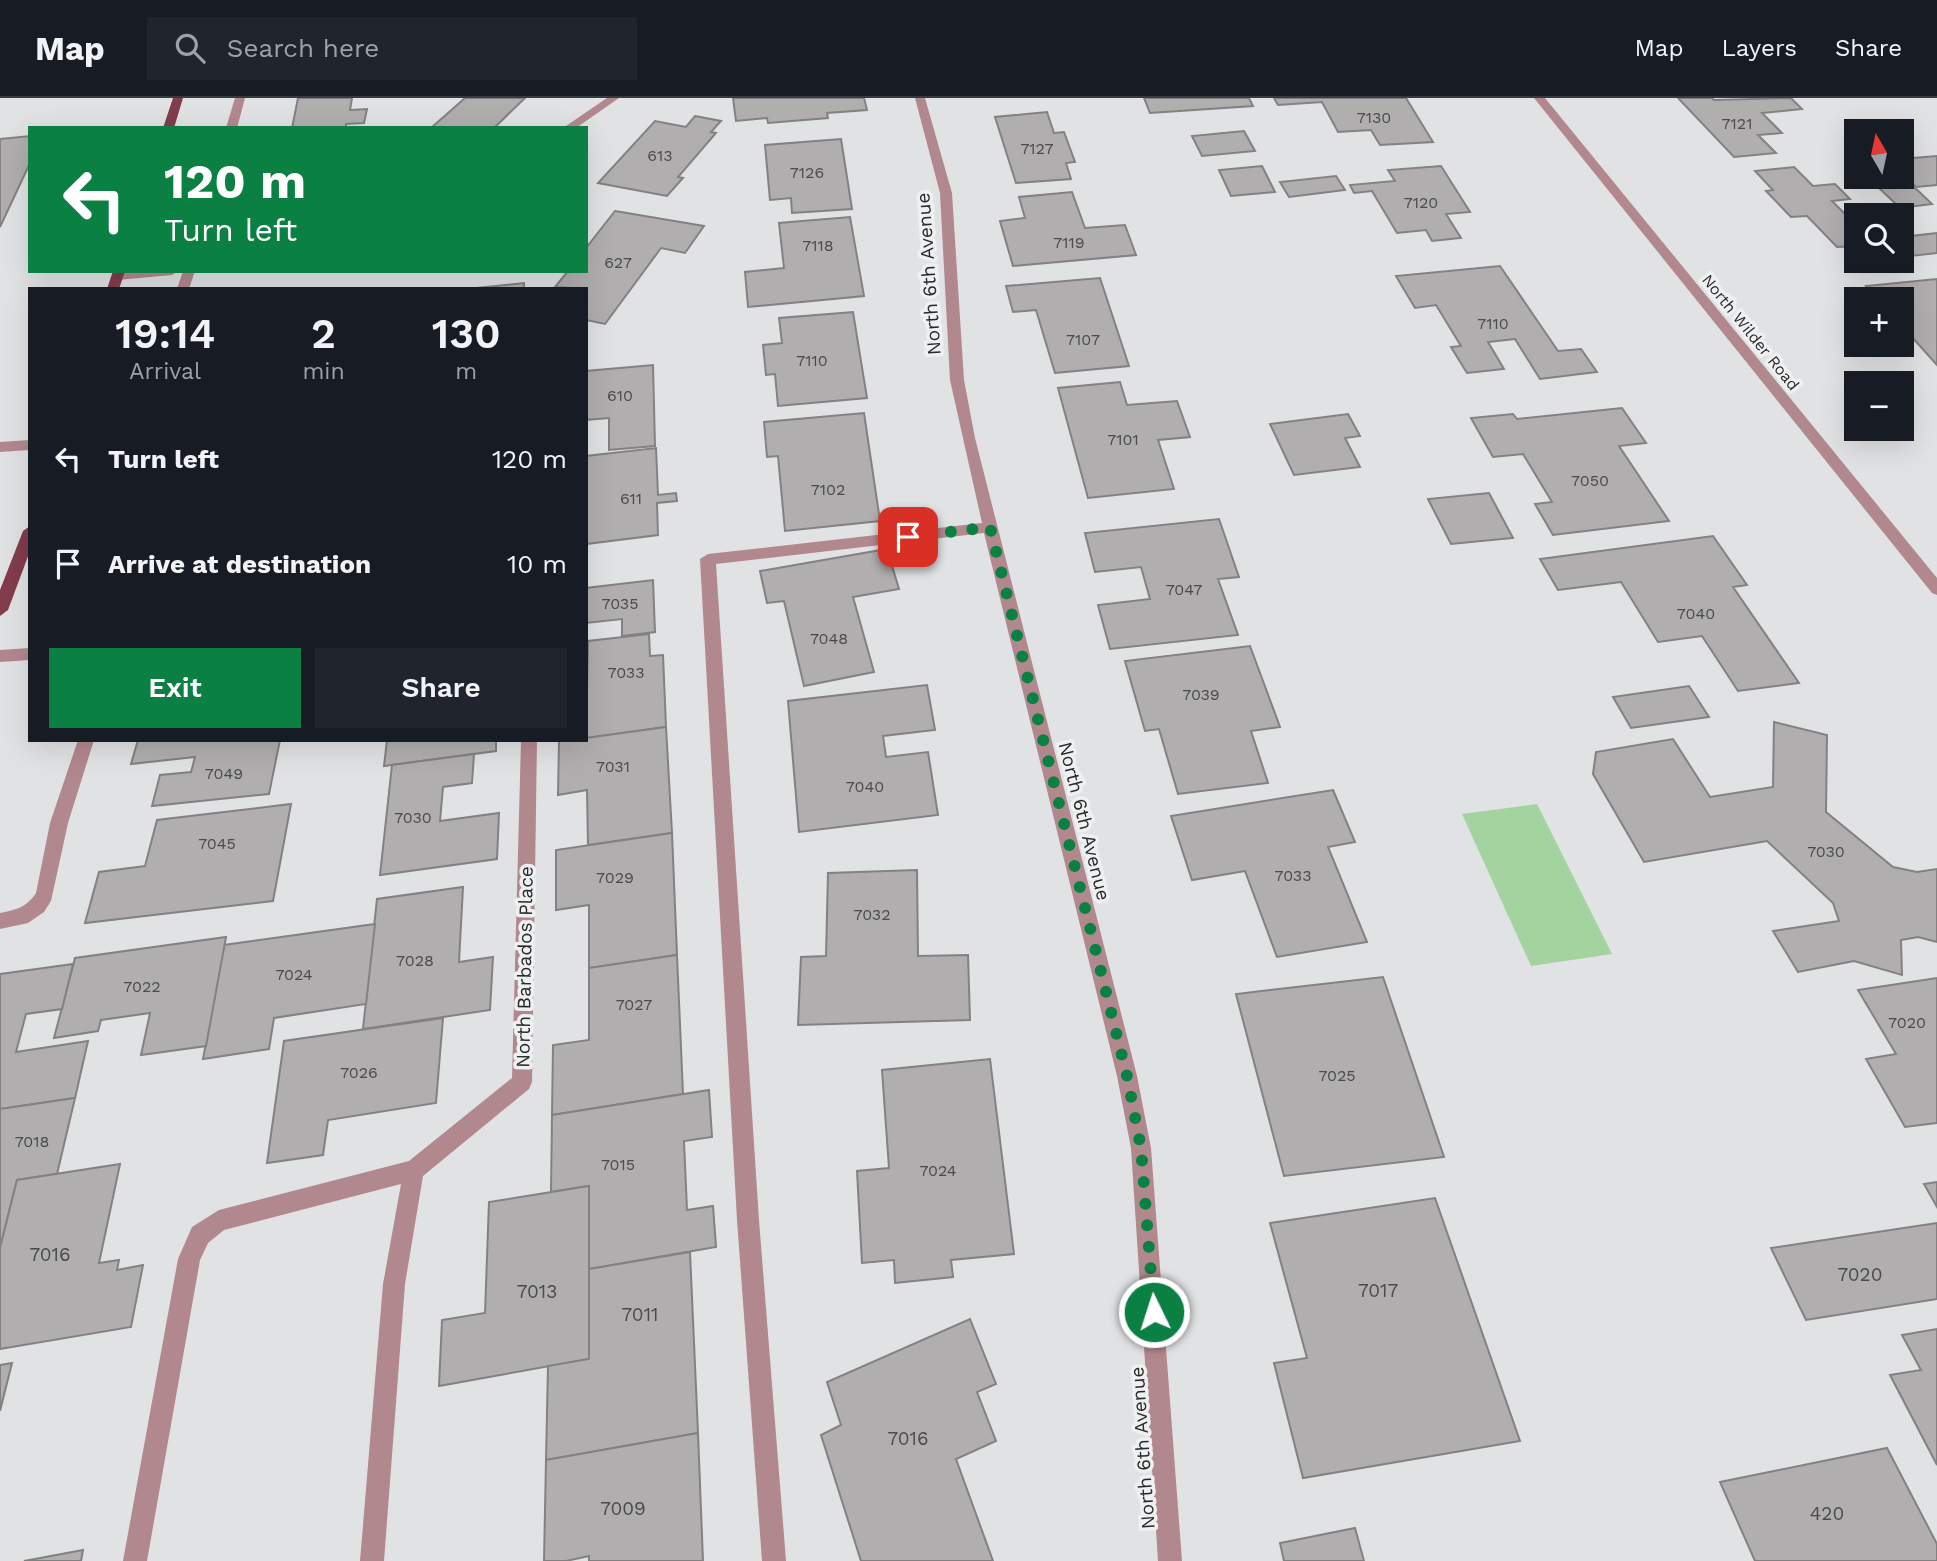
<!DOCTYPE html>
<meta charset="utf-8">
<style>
body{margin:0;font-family:"Work Sans",sans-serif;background:#20242c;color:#f1f3f6;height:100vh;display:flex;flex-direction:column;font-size:26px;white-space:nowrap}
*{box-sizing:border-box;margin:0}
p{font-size:23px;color:#9ea1a6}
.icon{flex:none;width:38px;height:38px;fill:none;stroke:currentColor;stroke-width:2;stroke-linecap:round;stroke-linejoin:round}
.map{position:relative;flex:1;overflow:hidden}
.details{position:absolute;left:28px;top:189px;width:560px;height:455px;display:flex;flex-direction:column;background:#171b24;border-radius:0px;box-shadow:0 7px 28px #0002}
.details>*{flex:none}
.hud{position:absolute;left:28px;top:28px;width:560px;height:147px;border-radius:0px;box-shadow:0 7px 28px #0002;background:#0b8043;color:#fff;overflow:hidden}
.needle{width:46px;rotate:351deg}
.tools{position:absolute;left:1844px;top:21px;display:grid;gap:14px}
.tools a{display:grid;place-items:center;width:70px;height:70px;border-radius:0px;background:#171b24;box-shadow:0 7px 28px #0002;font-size:35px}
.pin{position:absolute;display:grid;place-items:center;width:60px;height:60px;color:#fff;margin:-30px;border-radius:14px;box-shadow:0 4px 10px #0006}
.me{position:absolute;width:77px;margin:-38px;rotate:356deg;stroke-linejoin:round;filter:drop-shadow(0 0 5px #0008)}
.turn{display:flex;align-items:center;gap:24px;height:147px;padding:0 21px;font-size:32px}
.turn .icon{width:91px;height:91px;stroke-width:2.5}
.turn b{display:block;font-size:49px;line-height:60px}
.eta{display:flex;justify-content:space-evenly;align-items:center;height:119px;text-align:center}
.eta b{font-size:42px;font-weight:600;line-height:49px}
.button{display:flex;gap:14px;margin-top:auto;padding:14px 21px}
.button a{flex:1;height:80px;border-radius:0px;background:#0b8043;color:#fff;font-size:28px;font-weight:600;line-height:80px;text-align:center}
.button a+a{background:#20242c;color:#f1f3f6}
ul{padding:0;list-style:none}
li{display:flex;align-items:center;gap:21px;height:105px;padding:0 21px}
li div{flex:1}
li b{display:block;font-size:26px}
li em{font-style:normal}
header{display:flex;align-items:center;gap:42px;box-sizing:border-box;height:98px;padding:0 35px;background:#171b24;border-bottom:2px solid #363941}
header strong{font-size:33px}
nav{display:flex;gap:38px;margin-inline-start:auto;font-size:24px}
.search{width:490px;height:63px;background:#20242c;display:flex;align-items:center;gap:18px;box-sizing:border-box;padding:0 24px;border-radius:0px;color:#9ea1a6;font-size:26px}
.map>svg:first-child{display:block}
</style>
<header>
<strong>Map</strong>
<div class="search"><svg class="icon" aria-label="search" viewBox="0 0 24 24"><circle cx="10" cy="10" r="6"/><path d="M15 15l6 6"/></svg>Search here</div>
<nav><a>Map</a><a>Layers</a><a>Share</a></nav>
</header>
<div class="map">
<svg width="1937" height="1463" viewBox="0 0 1937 1463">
<rect width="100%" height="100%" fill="#e1e2e4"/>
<!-- green -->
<path fill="#a3d49f" d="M1537,706l75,150 -81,12 -69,-152z"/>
<!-- building -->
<g fill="#b0aeaf" stroke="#838182" stroke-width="2">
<path d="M298,0h54l-2,12 17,-1 -3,14 -18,1v4h-54z"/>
<path d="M465,0h60l-31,30h-63z"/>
<path d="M733,0h131l3,12 -40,3 1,5 -60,5 -1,-5 -31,3z"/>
<path d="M1144,0h105l4,8 -103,7z"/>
<path d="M1274,0h132l27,44 -53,3 -9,-15 -33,2 -16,-30 -44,3z"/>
<path d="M1678,0h34l2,2 77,-2 11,11 -40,4 20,20 -24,2 18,18 -42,4z"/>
<path d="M1047,14l7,21 10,-1 11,30 -9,1 5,16 -55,4 -21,-66z"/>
<path d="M695,18l26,5 -10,11 5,1 -38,44 5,1 -16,18 -69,-13 57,-62 31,6z"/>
<path d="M1244,33l11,20 -53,5 -10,-20z"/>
<path d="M30,38v27l-30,64v-88z"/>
<path d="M841,41l11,70 -60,4 -1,-15 -21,2 -5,-55z"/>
<path d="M1937,58v29l-21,2 -14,-14v-14z"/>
<path d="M1262,68l13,26 -44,4 -12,-26z"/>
<path d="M1441,68l29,46 -24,2 15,24 -29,3 -6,-11 -29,3 -25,-42 -18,2 -4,-8 45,-4 -7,-11z"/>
<path d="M1794,69l19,19 22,-2 15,15 -18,2 25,25v20l-20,1 -30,-31 -16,1 -25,-26 7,-1 -18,-19z"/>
<path d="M1336,78l9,14 -56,7 -9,-15z"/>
<path d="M1911,86l21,20 -32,4 -22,-21z"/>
<path d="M1072,94l13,36 40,-3 11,30 -123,11 -13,-45 25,-3 -6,-21z"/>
<path d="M615,113l89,15 -19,27 -24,-5 -56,76 -19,-4v-31l-31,-2 13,-16h18v-23z"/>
<path d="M850,119l14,79 -116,11 -3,-35 39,-4 -5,-45z"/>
<path d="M1937,135v20l-35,4v-20z"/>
<path d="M1500,168l58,85 23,-2 16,23 -57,7 -25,-40 -27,3 16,27 -37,4 -16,-26 10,-1 -25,-41 -21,3 -19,-32z"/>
<path d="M1100,180l29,88 -74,7 -19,-63 -23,2 -7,-26z"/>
<path d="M1937,181v86l-35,-39v-27h-24l-12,-13z"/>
<path d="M524,185v6h-57z"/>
<path d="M853,214l14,86 -89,8 -3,-32 -9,1 -3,-30 19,-2 -3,-25z"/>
<path d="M653,267l2,81 -46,4v-32l-23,2v-49z"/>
<path d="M1120,284l7,23 50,-4 13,36 -32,3 16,49 -86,9 -30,-110z"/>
<path d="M1622,310l24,35 -27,3 50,75 -116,14 -18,-31 17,-2 -29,-48 -30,3 -22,-39 42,-4 4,5z"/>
<path d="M864,315l16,108 -95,10 -7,-75 -11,1 -3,-35z"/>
<path d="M1348,316l12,22 -15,2 15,29 -66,8 -24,-51z"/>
<path d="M656,350l2,47 18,-2 1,8 -20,2 1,32 -72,9v-88z"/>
<path d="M1489,395l24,45 -62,6 -23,-45z"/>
<path d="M1219,421l20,58 -21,2 20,56 -128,14 -12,-44 52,-6 -9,-32 -46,5 -10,-39z"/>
<path d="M1713,438l34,49 -14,2 66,96 -61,8 -36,-55 -44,6 -37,-60 -63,8 -18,-31z"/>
<path d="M887,451l12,40 -46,8 21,75 -70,14 -20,-85 -17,2 -7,-32z"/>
<path d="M653,482l2,52 -33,4v-17l-36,4v-35z"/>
<path d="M649,536l1,22 13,-1 3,72 -80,11 2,-97z"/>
<path d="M1250,548l30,81 -29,4 17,52 -90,11 -19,-65 -14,2 -20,-70z"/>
<path d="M927,587l8,45 -52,6 3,21 42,-5 10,63 -139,17 -11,-131z"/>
<path d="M1689,588l20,31 -78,11 -18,-31z"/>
<path d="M1774,624l53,13 -1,77 67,55 24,5 20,-3v73l-19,-5 -17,3 1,35 -48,-14 -56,11 -25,-41 66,-10 -6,-18 -66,-62 -123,21 -51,-88 3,-22 77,-13 37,58 63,-10z"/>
<path d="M666,629l6,106 -84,12 -1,-55 -29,5 1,-54 27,-1v-2z"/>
<path d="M138,642h142l-11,54 -117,12 8,-31 31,-3 4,-15 -64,7z"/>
<path d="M387,642h109v11l-112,15z"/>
<path d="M474,656l-2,29 -29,4 -3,34 59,-8 -2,46 -117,16 12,-110z"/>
<path d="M1333,692l22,52 -27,5 39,95 -90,15 -32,-86 -53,9 -21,-64z"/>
<path d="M291,706l-18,97 -188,22 14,-51 46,-6 12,-46z"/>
<path d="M672,735l5,122 -88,13v-63l-33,5v-60z"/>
<path d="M917,772l1,86 50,-1 2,65 -172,5 3,-68 25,-1 2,-83z"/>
<path d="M463,789l-4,75 34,-5 -3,53 -127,19 14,-130z"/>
<path d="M375,826l-9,80 -92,14 -5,31 -66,10 21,-114z"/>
<path d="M226,839l-20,109 -65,9 9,-42 -49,7 -3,11 -44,7 21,-80z"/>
<path d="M677,857l6,139 -131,21 1,-70 36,-5v-72z"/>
<path d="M73,866l-11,45 -36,5 -10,38 72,-11 -13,57 -75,11v-135z"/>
<path d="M1383,879l61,180 -160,19 -48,-182z"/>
<path d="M1937,880v145l-32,4 -39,-68 30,-5 -38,-64z"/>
<path d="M443,920l-7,85 -108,17 -5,35 -56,8 17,-122z"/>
<path d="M990,961l24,195 -63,6 2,17 -58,6 -1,-23 -32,3 -5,-92 32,-3 -7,-98z"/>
<path d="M709,992l3,47 -28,4 3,69 26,-4 3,41 -127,22v-83l-38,6 1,-77z"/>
<path d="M75,1000l-18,76 -40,6 -17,68v-139z"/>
<path d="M120,1066l-21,99 20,-3 -2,10 26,-5 -12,62 -131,22v-101l17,-68z"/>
<path d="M1937,1084v25l-13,-23z"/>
<path d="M589,1088v173l-150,27 3,-66 43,-7 4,-111z"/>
<path d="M1435,1100l85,243 -217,37 -29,-115 33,-5 -37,-135z"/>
<path d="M1937,1125v76l-131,21 -35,-72z"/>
<path d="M690,1154l8,181 -152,27 2,-94 41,-7v-90z"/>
<path d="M970,1221l26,65 -19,8 19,49 -40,18 37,102h-132l-40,-126 20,-10 -14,-43z"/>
<path d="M1937,1231v136l-47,-90 31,-5 -19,-35z"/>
<path d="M12,1265l-12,48v-46z"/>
<path d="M698,1335l5,128h-114v-5l-23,5h-22l2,-101z"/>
<path d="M1887,1350l50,96v17h-182l-35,-79z"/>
<path d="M1355,1430l9,33h-80l-4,-18z"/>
<path d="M83,1452l-2,11h-57z"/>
</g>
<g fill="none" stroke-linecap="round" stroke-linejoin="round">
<!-- minor -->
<g fill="#b2888f" fill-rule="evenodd">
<path d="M235,0h10l-8,30h-11z"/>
<path d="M607,0h12l-43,30h-13z"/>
<path d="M915,0h10l27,95 12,187 11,58 162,638 14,72 31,413h-24l-27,-413 -14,-72 -133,-543 -268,31 43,656 27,341h-24l-25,-341 -37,-661 8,-5 274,-31 -32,-143 -10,-187z"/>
<path d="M1534,0h11l392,480v17l-5,-2z"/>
<path d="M129,173h49l-6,4 -54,5 -6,-4z"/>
<path d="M183,173h12l-6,18h-12z"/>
<path d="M30,342v10l-30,2v-10z"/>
<path d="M30,550v12l-30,2v-12z"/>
<path d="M78,642h16l-26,83 -17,78 -7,11 -16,11 -28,6v-16c16,-3 27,-6 36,-20l14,-70z"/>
<path d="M521,642h16l-5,342 -3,7 -106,87 -18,108 -21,277h-24l23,-277 18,-100 -177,46 -16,13 -8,17 -53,301h-24l55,-302 14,-32 27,-17 190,-49 103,-83z"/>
</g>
<!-- major -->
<g fill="#823d4c" fill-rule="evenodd">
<path d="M173,0h10l-9,30h-11z"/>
<path d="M113,173h12l-6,18h-12z"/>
<path d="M30,428v25l-22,59 -8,6v-26l23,-59z"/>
</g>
</g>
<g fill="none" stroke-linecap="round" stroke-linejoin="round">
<!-- route -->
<path stroke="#0b8043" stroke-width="12" stroke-dasharray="0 21.6" d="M908,439l82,-10 137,549 14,72 13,164"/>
</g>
<g text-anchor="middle" stroke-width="7" stroke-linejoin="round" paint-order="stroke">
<!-- number labels -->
<g font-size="16" fill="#4b4b4b">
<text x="1374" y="25">7130</text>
<text x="1737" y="31">7121</text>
<text x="1037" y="56">7127</text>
<text x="660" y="63">613</text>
<text x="807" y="80">7126</text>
<text x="1421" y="110">7120</text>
<text x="1069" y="150">7119</text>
<text x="818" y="153">7118</text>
<text x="618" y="170">627</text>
<text x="1493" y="231">7110</text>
<text x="1083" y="247">7107</text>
<text x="812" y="268">7110</text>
<text x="620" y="303">610</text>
<text x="1123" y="347">7101</text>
<text x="1590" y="388">7050</text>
<text x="828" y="397">7102</text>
<text x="631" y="406">611</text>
<text x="1184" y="497">7047</text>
<text x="620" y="511">7035</text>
<text x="1696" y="521">7040</text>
<text x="829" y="546">7048</text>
<text x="626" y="580">7033</text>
<text x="1201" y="602">7039</text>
<text x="613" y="674">7031</text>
<text x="224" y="681">7049</text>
<text x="865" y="694">7040</text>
<text x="413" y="725">7030</text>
<text x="217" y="751">7045</text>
<text x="1826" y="759">7030</text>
<text x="1293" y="783">7033</text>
<text x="615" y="785">7029</text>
<text x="872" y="822">7032</text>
<text x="415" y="868">7028</text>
<text x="294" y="882">7024</text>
<text x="142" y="894">7022</text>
<text x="634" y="912">7027</text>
<text x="1907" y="930">7020</text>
<text x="359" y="980">7026</text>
<text x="1337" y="983">7025</text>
<text x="32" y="1049">7018</text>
<text x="618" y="1072">7015</text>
<text x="938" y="1078">7024</text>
</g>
<!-- far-street labels -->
<g font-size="16" fill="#292a2a" stroke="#eef0f1">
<text transform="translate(1751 234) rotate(51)" y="6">North Wilder Road</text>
</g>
<!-- street labels -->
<g font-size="19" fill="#292a2a" stroke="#eef0f1">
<text transform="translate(928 176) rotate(-94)" y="7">North 6th Avenue</text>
<text transform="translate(1085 723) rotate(76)" y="7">North 6th Avenue</text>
<text transform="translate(524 869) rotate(-89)" y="7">North Barbados Place</text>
<text transform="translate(1142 1350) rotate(-94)" y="7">North 6th Avenue</text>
</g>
<!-- near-number labels -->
<g font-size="19" fill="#4b4b4b">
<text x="50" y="1163">7016</text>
<text x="1860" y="1183">7020</text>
<text x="1378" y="1199">7017</text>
<text x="537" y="1200">7013</text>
<text x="640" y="1223">7011</text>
<text x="908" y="1347">7016</text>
<text x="623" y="1417">7009</text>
<text x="1827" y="1422">420</text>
</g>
</g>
</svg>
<div class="tools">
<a><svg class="needle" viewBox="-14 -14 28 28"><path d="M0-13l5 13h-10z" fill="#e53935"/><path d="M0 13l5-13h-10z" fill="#9ea1a6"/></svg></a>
<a><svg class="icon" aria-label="search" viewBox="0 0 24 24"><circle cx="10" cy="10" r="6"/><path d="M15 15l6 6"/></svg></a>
<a>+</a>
<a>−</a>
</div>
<div class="pin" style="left:908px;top:439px;background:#d93025"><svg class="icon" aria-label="arrive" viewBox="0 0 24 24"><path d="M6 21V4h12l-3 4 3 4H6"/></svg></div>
<svg class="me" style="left:1154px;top:1214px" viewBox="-20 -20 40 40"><circle r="17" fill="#0b8043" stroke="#fff" stroke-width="3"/><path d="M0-11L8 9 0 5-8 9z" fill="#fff"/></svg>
<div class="hud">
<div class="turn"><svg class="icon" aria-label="left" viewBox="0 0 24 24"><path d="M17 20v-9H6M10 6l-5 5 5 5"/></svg><div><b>120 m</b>Turn left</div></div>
</div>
<section class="details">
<div class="eta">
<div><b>19:14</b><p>Arrival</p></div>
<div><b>2</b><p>min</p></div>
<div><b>130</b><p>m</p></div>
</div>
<ul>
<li><svg class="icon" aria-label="left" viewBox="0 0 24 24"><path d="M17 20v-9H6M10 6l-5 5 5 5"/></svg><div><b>Turn left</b></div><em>120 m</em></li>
<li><svg class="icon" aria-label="arrive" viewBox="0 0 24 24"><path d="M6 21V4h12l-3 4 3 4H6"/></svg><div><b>Arrive at destination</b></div><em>10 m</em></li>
</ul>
<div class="button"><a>Exit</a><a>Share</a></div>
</section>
</div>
